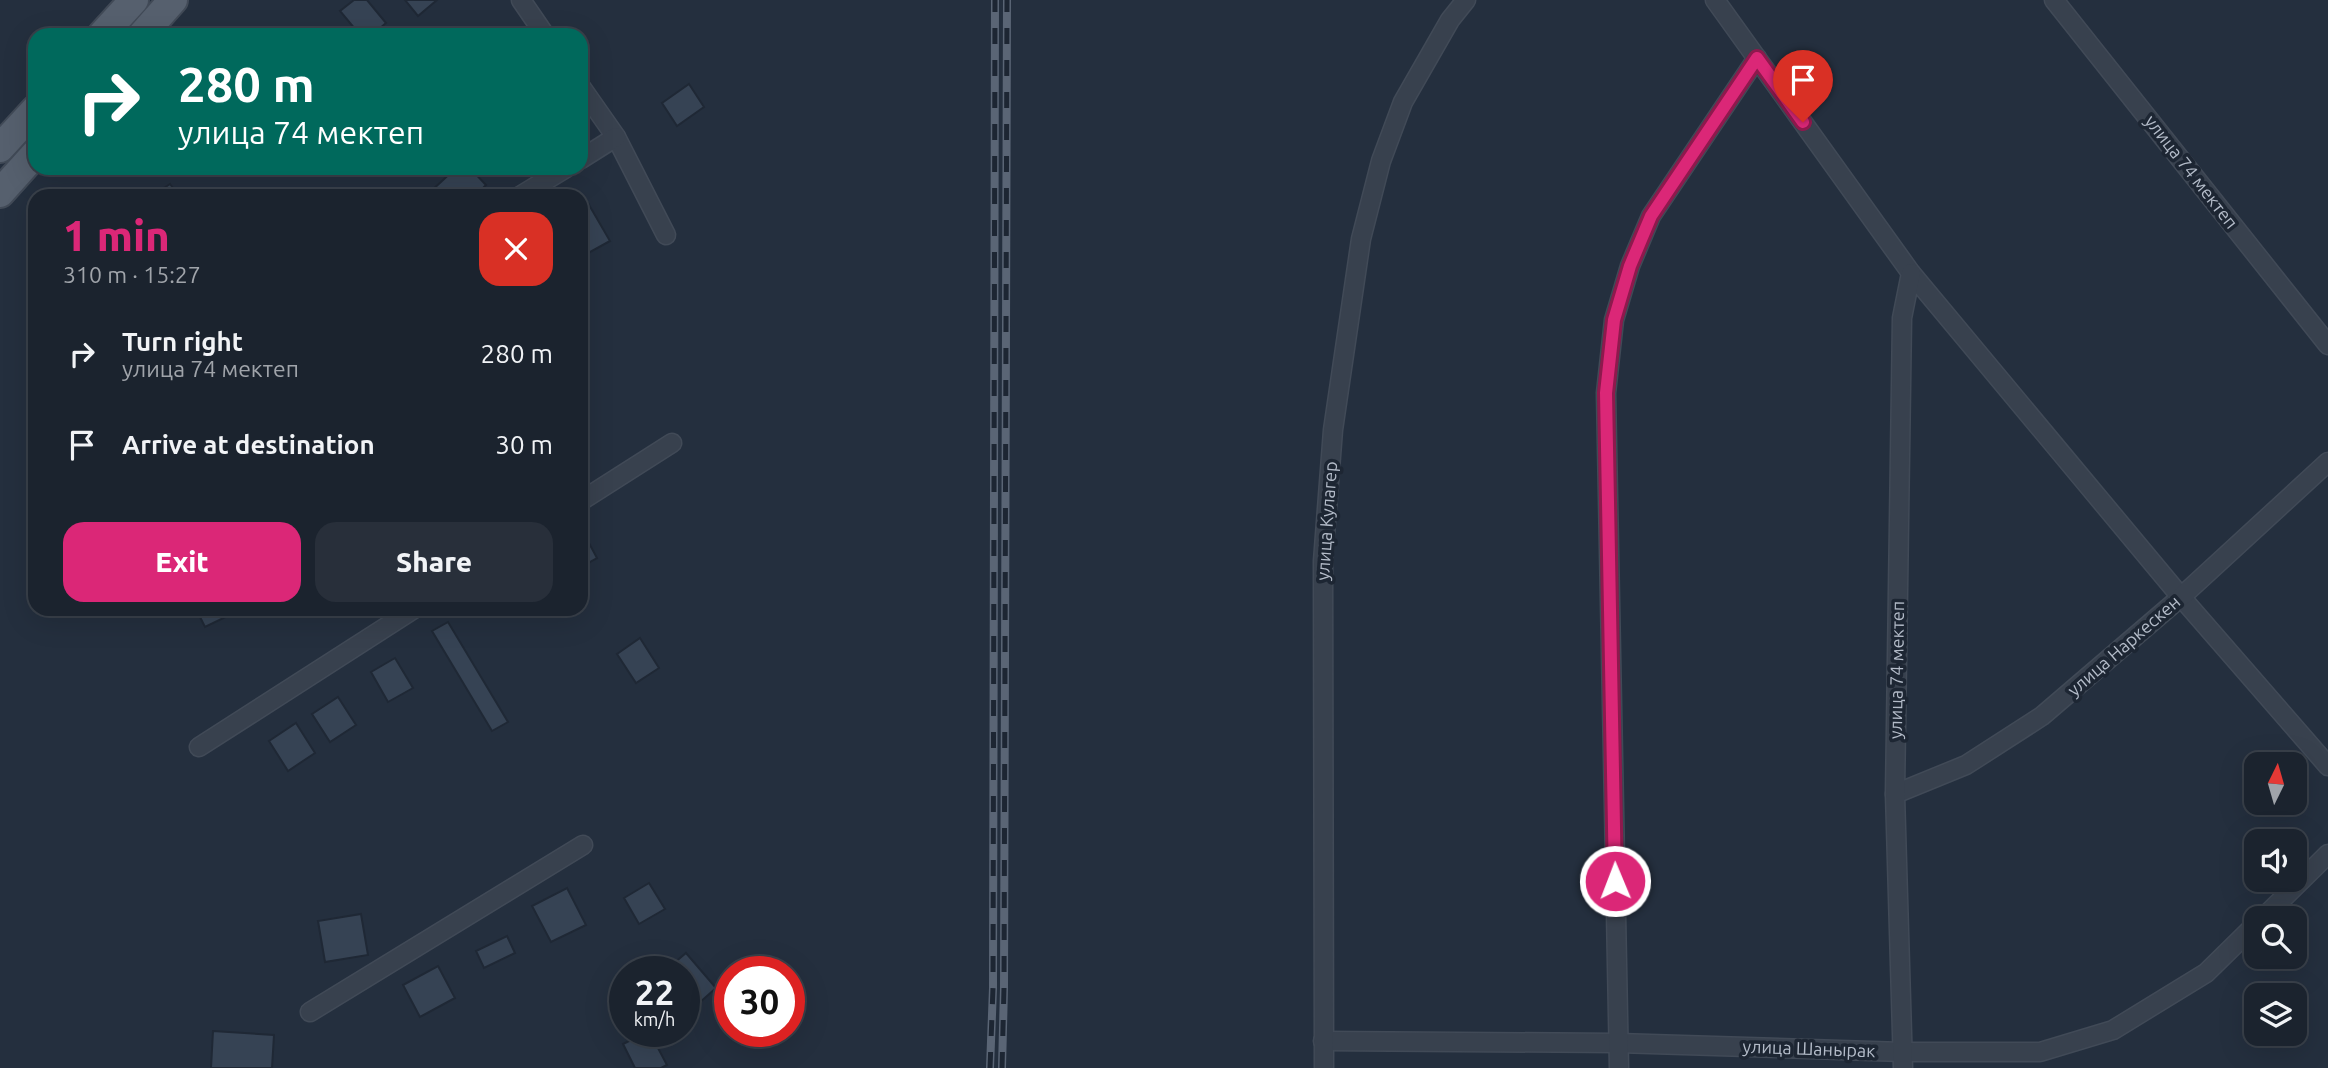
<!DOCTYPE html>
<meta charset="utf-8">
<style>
body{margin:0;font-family:Ubuntu,sans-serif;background:#282f3a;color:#f1f3f6;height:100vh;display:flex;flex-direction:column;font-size:26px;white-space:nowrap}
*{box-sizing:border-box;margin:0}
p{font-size:23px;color:#a0a4aa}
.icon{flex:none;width:38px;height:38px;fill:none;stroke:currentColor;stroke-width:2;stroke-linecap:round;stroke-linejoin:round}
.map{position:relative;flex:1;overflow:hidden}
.details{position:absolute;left:28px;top:189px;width:560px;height:427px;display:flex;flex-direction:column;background:#1b232e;border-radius:21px;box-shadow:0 7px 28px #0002,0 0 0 2px #39404a}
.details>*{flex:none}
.banner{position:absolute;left:28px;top:28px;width:560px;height:147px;border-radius:21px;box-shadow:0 7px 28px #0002,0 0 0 2px #39404a;background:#00695c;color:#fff;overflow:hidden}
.needle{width:46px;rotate:5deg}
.controls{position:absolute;left:2244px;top:752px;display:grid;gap:14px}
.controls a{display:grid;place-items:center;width:63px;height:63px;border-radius:14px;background:#1b232e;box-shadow:0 7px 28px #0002,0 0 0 2px #39404a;font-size:35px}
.speed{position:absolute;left:609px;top:956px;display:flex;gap:14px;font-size:35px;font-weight:700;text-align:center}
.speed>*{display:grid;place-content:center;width:91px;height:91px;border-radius:50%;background:#1b232e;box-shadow:0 7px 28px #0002,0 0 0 2px #39404a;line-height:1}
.speed small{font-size:18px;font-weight:400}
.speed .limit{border:10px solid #d22;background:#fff;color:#111}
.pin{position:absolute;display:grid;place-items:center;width:60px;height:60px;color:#fff;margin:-72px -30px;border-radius:50% 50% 50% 0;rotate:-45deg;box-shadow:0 0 7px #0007}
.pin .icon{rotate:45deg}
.me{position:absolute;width:77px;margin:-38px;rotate:359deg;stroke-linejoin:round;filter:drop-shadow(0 0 5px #0008)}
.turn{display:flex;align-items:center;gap:24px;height:147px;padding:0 35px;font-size:32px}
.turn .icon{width:91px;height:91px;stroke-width:2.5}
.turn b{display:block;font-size:49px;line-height:60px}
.round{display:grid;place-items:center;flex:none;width:74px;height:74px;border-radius:21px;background:#282f3a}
.summary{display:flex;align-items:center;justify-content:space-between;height:119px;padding:0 35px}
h1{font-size:42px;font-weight:800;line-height:52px;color:#db2777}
.button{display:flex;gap:14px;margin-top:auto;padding:14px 35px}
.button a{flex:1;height:80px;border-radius:21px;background:#db2777;color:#fff;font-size:28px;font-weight:800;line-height:80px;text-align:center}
.button a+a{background:#282f3a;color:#f1f3f6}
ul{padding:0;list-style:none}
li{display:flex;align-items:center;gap:21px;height:91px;padding:0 35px}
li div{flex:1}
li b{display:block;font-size:26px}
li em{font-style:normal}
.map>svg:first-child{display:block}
</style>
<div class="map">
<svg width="2328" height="1068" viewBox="0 0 2328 1068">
<rect width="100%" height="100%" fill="#242f3e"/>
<!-- building -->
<g fill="#364354" stroke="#1f2835" stroke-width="2">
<path d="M354,0h13l19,23 -14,12h-12l-20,-24z"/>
<path d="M405,0h32l-19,16z"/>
<path d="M689,84l15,23 -27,19 -15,-23z"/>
<path d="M456,168h14l16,17 -11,11h-44l-2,-3z"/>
<path d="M170,184l9,12h-27z"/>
<path d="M585,198l25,43 -29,16v-56z"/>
<path d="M582,530l15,28 -16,9v-36z"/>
<path d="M196,609h39l1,3 -31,15z"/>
<path d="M448,622l60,100 -16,9 -60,-100z"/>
<path d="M640,638l19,30 -23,15 -19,-29z"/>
<path d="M395,658l18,30 -25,14 -17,-30z"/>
<path d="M338,697l18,28 -26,17 -18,-28z"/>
<path d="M296,723l19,30 -27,18 -19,-30z"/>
<path d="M649,883l16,26 -26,15 -15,-26z"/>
<path d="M567,888l19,37 -35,17 -19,-36z"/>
<path d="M361,914l7,41 -43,7 -7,-41z"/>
<path d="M507,936l8,17 -31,15 -8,-17z"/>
<path d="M686,953l30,35 -18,16 -14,-16v-17h-14l-3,-2z"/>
<path d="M438,966l17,32 -35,19 -17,-32z"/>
<path d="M213,1031l61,4 -2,33h-61z"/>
<path d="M649,1031l18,34 -6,3h-26l-12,-24z"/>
</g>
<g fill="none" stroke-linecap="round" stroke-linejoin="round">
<defs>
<g id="street">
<path d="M521,0l24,35"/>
<path d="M1715,0l196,273 270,324 147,169"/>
<path d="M2054,0l274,345"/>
<path d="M581,87l35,50 50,98"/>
<path d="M581,159l35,-22"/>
<path d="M520,196l46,-28"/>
<path d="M581,501l91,-58"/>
<path d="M199,747l215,-138"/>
<path d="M1895,794l71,-29 76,-49 139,-119 147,-135"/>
<path d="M2262,919l66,-65"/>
<path d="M310,1012l273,-167"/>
<path d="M1323,1041l295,2 285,9h137l73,-22 93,-57 50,-49"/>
<path d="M1324,1068l-1,-507 10,-131 28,-191 20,-78 22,-59 47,-82 16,-20"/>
<path d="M1619,1068l-13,-675 8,-73 16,-54 21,-50 106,-158"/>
<path d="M1903,1068l-8,-274 7,-476 9,-45"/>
</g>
<g id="primary">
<path d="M102,35l32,-35"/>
<path d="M142,35l31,-35"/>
<path d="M0,148l35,-38"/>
<path d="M0,193l35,-39"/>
</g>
</defs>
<!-- street casing -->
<use href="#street" stroke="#414a57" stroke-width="21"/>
<!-- primary casing -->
<use href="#primary" stroke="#414a57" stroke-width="32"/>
<!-- street -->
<use href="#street" stroke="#38414e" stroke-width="18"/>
<!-- primary -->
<use href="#primary" stroke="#56606e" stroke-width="28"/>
<defs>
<g id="rail">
<path d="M990,1068l3,-80 2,-988"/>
<path d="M1002,1068l2,-80 3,-988"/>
</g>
</defs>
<!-- rail casing -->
<use href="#rail" stroke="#5a6575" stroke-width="8"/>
<!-- rail -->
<use href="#rail" stroke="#1d2633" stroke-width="5" stroke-dasharray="16" stroke-linecap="butt"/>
</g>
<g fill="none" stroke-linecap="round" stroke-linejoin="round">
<defs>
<path id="route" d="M1615,881l-9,-488 8,-73 16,-54 21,-50 106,-158 46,64"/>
</defs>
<!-- route casing -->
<use href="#route" stroke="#8e194d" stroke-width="18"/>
<!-- route -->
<use href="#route" stroke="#db2777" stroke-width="12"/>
</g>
<g text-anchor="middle" stroke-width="7" stroke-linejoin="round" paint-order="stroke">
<!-- street labels -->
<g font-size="18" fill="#b4bcc9" stroke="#1d2633">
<text transform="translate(2191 172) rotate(52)" y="6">улица 74 мектеп</text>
<text transform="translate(1327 521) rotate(-86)" y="6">улица Кулагер</text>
<text transform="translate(2124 646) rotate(-41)" y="6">улица Наркескен</text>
<text transform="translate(1897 670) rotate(-89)" y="6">улица 74 мектеп</text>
<text transform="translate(1809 1049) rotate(2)" y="6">улица Шанырак</text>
</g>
</g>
</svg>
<div class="controls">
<a><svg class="needle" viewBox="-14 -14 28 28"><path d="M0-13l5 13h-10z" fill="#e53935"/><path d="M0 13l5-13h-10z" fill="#a0a4aa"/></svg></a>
<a><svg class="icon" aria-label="sound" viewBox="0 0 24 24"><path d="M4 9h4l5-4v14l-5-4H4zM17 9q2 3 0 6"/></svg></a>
<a><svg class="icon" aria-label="search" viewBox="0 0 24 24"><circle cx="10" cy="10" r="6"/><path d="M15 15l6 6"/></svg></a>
<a><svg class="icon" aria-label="layers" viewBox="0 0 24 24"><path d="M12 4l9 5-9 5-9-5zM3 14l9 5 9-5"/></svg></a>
</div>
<div class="speed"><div>22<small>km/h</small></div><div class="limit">30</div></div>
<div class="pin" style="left:1803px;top:122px;background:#d93025"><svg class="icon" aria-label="arrive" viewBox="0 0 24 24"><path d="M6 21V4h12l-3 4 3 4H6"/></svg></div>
<svg class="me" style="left:1615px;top:881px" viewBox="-20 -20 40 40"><circle r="17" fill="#db2777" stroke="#fff" stroke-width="3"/><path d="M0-11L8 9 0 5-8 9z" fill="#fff"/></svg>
<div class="banner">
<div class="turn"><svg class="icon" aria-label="right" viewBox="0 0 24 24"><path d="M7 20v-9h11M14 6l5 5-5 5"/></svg><div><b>280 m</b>улица 74 мектеп</div></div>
</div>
<section class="details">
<div class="summary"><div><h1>1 min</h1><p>310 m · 15:27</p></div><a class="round" style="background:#d93025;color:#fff"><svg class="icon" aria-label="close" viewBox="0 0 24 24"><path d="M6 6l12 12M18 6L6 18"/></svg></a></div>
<ul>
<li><svg class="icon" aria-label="right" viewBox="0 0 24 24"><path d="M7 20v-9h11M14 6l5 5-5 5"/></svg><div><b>Turn right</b><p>улица 74 мектеп</p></div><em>280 m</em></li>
<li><svg class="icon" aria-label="arrive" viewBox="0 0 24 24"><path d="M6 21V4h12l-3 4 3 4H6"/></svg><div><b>Arrive at destination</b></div><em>30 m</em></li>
</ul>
<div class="button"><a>Exit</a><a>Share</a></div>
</section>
</div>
